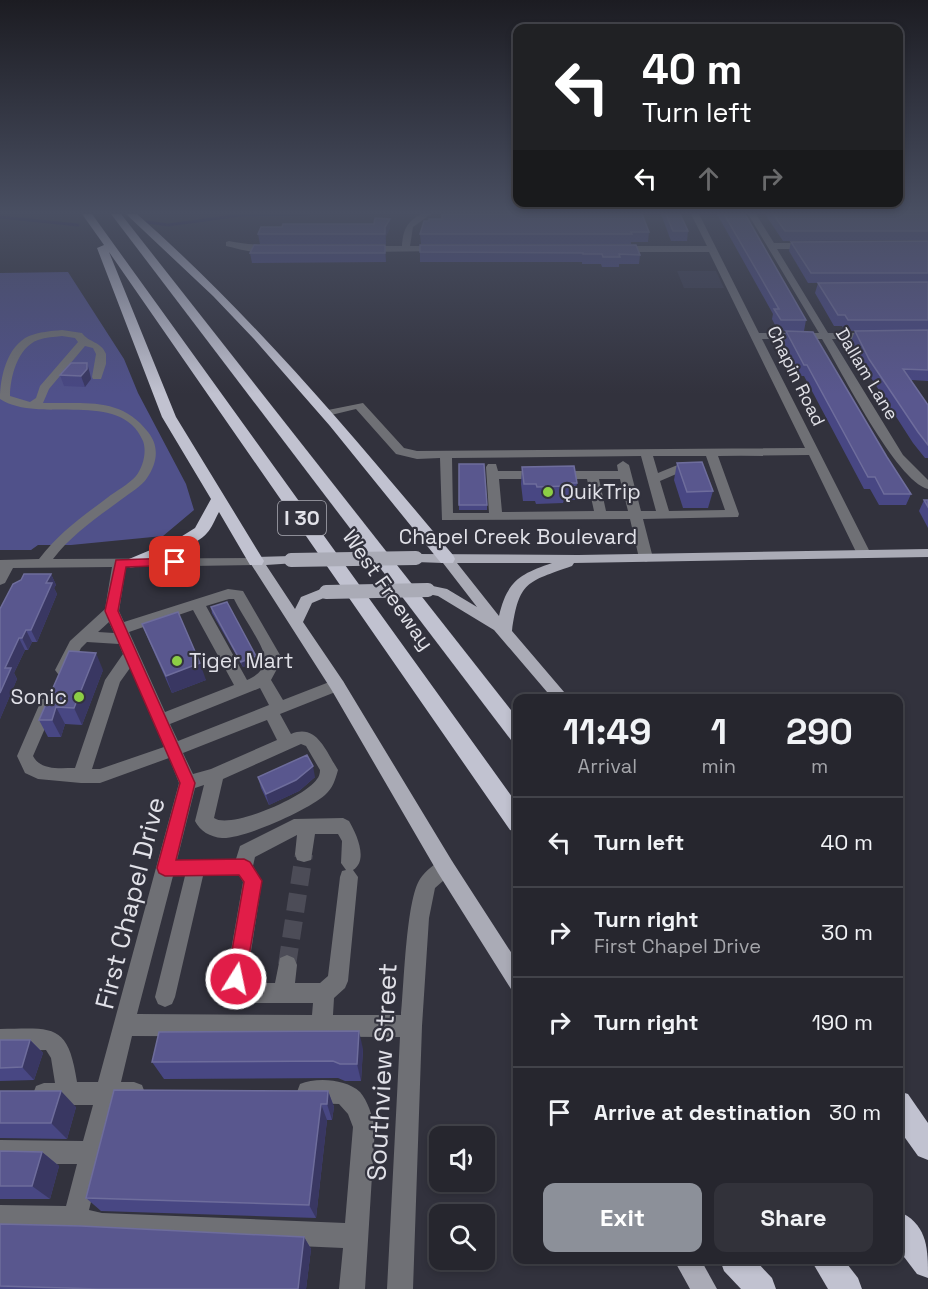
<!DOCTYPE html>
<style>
body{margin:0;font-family:"Space Grotesk",sans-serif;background:#32323a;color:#f1f3f6;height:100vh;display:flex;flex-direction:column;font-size:22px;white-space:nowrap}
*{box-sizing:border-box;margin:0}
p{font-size:20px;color:#a4a5aa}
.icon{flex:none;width:33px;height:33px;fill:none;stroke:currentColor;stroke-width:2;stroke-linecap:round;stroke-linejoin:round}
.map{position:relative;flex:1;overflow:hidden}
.details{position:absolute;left:513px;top:694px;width:390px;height:570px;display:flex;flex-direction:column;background:#26262e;border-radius:12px;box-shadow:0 3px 9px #0003,0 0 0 2px #42434a}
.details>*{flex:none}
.hud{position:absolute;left:513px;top:24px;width:390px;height:183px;border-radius:12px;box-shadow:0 3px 9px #0003,0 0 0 2px #42434a;background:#202124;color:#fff;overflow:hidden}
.fabs{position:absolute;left:429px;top:1126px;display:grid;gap:12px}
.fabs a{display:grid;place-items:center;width:66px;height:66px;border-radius:12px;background:#26262e;box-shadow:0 3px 9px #0003,0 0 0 2px #42434a;font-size:30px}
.pin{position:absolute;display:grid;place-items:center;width:51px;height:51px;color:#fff;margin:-26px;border-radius:12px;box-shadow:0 3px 9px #0006}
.me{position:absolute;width:66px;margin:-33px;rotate:10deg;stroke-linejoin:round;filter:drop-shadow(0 0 4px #0008)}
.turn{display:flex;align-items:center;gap:21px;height:126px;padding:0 30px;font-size:27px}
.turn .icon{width:78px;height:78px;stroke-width:2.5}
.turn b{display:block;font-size:42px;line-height:51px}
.lanes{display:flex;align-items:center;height:57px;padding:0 30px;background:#0003;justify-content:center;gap:30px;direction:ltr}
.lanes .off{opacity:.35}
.eta{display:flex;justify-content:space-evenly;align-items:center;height:102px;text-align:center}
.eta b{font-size:36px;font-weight:700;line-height:42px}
.action{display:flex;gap:12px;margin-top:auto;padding:12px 30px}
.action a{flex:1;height:69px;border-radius:12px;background:#8c9099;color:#fff;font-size:24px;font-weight:700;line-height:69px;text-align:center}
.action a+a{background:#32323a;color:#f1f3f6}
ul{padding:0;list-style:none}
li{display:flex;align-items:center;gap:18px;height:90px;padding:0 30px;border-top:2px solid #42434a}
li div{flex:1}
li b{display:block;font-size:22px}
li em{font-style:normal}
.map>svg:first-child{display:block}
</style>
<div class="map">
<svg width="928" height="1289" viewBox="0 0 928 1289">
<rect width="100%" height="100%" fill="#32323d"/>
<!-- built -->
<path fill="#3a3b4c" d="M677,271h39l8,17h-40z"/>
<!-- green -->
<path fill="#50518a" d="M68,272l56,87 14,34 48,91 8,26 -31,26 -92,9h-33l-7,5h-31v-277z"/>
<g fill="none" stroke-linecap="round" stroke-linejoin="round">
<!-- stream -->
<g stroke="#19104c" stroke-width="3">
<path d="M0,217l78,8"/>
<path d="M147,222l21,3 73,-10 66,-1"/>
</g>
<!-- minor-tunnel -->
<path stroke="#4c4c57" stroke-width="18" stroke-dasharray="18 9" stroke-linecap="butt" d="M287,965l17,-111"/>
<!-- minor -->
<g fill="#6f7075" fill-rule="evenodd">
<path d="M421,214h10l-18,13 -3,19h30l4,3 -1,2 -78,1 -4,-3 4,-3h37c1,-15 4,-24 19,-32z"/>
<path d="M691,214h8l60,119h60l-71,-119h8l18,29h37l4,3 -4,3h-34l51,84h43l5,3 -5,3h-39l71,116 25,25v9c-32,-8 -87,-119 -106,-150h-60l109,215 -2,3h-10l-2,-3 -48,-99 -91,1 21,58 -1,3 -95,2 10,39 -7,4 -7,-4 -9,-39 -188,1 -2,-62 -23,1 -21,-5 -40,-45 -29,7 -6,-3 2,-2 40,-8 41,45 13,3 388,-3 -96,-196h-92l-4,-3 4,-3h90zM641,456l15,55h-15l-12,-46 -6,-4 -6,4 1,6h-120l-2,-7h-8l-2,3 3,46h-36l-1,-55zM653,456h53l19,54 -56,1 -9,-30 21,-9 15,2 6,-4 -2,-3 -20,-3 -22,9zM499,479h88l7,32 -92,1zM599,479h21l8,32h-22z"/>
<path d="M229,241c11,3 41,4 47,8 -13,8 -36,0 -50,-3v-4z"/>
<path d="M62,330l20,3c7,10 19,8 24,21v10l-5,15h-8l-1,-2 4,-23 -3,-6 -8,-2 -36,43 -6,14c40,1 78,-7 105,29 12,15 9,31 -1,46 -5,8 -17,15 -25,21 -24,18 -50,35 -69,60l208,-1 2,3 -2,3 -5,1 -130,2 -7,44 5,11 104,-33 15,2 37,64 -2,12 -7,13 12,20 54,-21 6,2 2,4 -2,4 -63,25 11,20c24,-10 33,13 44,31l3,5c-3,10 -5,18 -13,25 -17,15 -81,44 -103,43 -12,-1 -22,-7 -27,-17l9,-36 -9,3 -18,72 59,-1 4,-13 54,-27 49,-1 6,3c7,12 20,39 4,49l5,7 -10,104 -3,7 -11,10 -1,17h68c3,-28 5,-115 19,-136 5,-8 16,-17 25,-20l7,2 2,6 -2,6 -17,15 -6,30 -7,108 -9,263h-26l13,-252 -268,-1 -11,46h13l8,3 3,8 -3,8 -8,3h-19l-26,106 13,3 243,10 8,-96 -5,-13 -9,-10 -31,-1 -8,-3 -3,-8 3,-8c17,-7 46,-5 60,8 8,9 12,24 15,35l-10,162h-26l4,-41 -241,-11 -27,-7 -75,-1v-24l66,1 11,-42h-77v-24l83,1 10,-36h-49l-8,-3 -3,-8 3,-8 8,-3h11l-4,-25 -5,-8 -46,1v-22c54,-1 68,-6 77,53h21l81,-299 -10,-25 -69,25h-19l-43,-4 -13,-6 -8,-17 23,-53 2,-4h12l2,4 -23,53c8,15 27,12 42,12l30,-88 18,-26 -4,-10 -32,-2 -6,6 -13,26h-10l-3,-4 15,-29 35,-32 7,-42 -99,1 -8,15 -5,2v-25l39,-1c21,-27 40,-40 68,-61 9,-7 22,-14 29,-22 7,-9 11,-24 7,-35 -22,-53 -103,-16 -143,-42 0,-22 7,-53 29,-63 10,-4 22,-5 33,-6zM62,336l13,2 3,4 -38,44 -4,12 -6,4 -20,-6c0,-19 8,-49 28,-56 8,-3 16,-3 24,-4zM229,599h5c5,11 29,46 30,56 3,13 -7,21 -17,25l-41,-74zM193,610l41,75 -69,27 -36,-80zM109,622l5,11 -16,-1zM130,668l34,79 -64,22h-8l28,-87zM260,688l9,17 -91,36 -8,-17zM267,720l10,20 -66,29 -18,5 -10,-21zM301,744l5,2 14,24c0,3 -1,7 -3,9 -10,17 -87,51 -103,39l9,-39zM315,834h23l4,7 -1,22 5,7 -4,1 -2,6 -12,99 -8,7h-25l2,-18 -3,-7 -7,-3 -7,3 -5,25h-25l-3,-6 15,-96 -9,-15 2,-9 42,-22 -2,19 2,6 7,2 7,-2zM239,875l4,7 -17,97c4,10 9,20 19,24h68l-1,12 -175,-1 36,-138h12l-30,121 3,7 7,3 7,-3 3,-7 28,-121z"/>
</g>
<!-- major -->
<g fill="#aaabb6" fill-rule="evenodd">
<path d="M928,549v8l-354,6 -2,3c-45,16 -53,15 -60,65l58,68h-17l-59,-69 -56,-34 -15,-3 -2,-3 2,-3 5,-2 19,4 30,18 -34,-44 -27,-1 -7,-4 7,-4 162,1zM457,563h95c-32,11 -45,18 -53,53z"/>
<path d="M291,556l7,4 -2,3 -30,2 29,44 6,-12 25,-10 7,5 -2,3 -19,8 -9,19 40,59 109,180 66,102v29l-7,-3 -73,-116 -107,-184 -82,-128 7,-4z"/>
<path d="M674,1260h27l16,29h-27z"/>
</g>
<!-- highway -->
<g fill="#c1c2d0" fill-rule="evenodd">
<path d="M82,214h10l426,591v27l-8,-2 -401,-578 67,165 88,144 -2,4h-12l-31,-53c-4,7 -7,16 -12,21 -9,12 -64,37 -78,34l-2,-4 2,-4 50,-21 16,-10 16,-29 -49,-82 -65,-169 7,-3z"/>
<path d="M111,214h10l397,505v23l-7,-2z"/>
<path d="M126,214h11c117,103 216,222 316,341l2,4 -2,4h-12l-111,-137 -76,-87 -41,-43z"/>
<path d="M898,1091l10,3 20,29v37l-10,-4 -20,-28z"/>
<path d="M898,1211c30,13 30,38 30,67l-11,-4 -19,-25z"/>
<path d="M720,1260h35l17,18 4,11h-35l-17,-18z"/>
<path d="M811,1260h33l14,18 4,11h-34z"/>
</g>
<!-- major-bridge -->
<g stroke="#aaabb6" stroke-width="14">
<path d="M291,560l125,-2"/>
<path d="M326,592l102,-2"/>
</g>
</g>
<!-- wall -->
<g fill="#484783">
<path d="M441,214h201l7,18 -1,10h-17v2h-210l-1,-10 9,-13 12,-2z"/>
<path d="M661,214h19l8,17 -1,10h-16z"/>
<path d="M717,214h28l61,106 -2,11h-26l-6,-12 1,-5z"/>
<path d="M765,214h163v26l-145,1z"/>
<path d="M390,219v9l-4,8v8h-126l-2,-10 24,-7 92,-3z"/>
<path d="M928,241v140l-17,-1 17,25v53h-3l-12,-15 -47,-73 -15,-29 4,-10h7h-17l-3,-5h-8l-19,-33 3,-10 86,-1 -96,1 -19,-32 2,-9z"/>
<path d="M385,245l1,17 -134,1 -2,-10z"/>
<path d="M420,245l220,10 -1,9h-20v3h-17l-1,-3h-19v-2h-162z"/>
<path d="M786,331l101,126 24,37 -5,11h-27l-9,-16h-6l-60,-113h-3l-18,-35z"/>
<path d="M87,363l3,11 1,5 -6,8 -21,-1 -4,-11z"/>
<path d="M677,463l36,28 -5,17h-25l-9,-28z"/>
<path d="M459,464l28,41v5h-28z"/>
<path d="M522,467l55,16 -2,17h-11l-1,3 -27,1 -1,-3h-12l-2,-17z"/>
<path d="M924,500h4v28l-9,-17z"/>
<path d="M51,574l5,11 -2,3 3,6 -20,48h-5l-4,8h-3l-11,23 3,6 -17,40v-110z"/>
<path d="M211,607l45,49 2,5 -15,6 -31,-54z"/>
<path d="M142,624l64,56 -34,13 -23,-52z"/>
<path d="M103,670l-21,55 -17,-1 -4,13h-13l-9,-17z"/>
<path d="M258,777h57l-16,14 -30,14 -8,-17z"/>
<path d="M0,1040h30l13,13 -9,27 -34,1z"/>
<path d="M363,1049l-2,32h-16l-7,-3 -174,1 -12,-17z"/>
<path d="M0,1091l76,16 -9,32 -67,-1z"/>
<path d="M328,1091l6,16 -2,13h-5l-11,98 -215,-7 -15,-13z"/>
<path d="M0,1151l42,1 17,14 -9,33h-50z"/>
<path d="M0,1224l304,13 7,12 -5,40h-306z"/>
</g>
<!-- shaded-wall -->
<g fill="#393762">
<path d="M390,219v9l-4,8v8l-1,-17z"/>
<path d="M87,363l3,11 1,5 -6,8 -4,-11z"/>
<path d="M51,574l5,11 -2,3 3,6 -20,48 -6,-12 15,-47z"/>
<path d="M26,630l6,12 -4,8 -6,-12z"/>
<path d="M19,638l6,12 -11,23 3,6 -17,40v-26l5,-25z"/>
<path d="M96,653l7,17 -21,55 -8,-17z"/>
<path d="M256,656l2,5 -15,6 -2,-5z"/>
<path d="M200,663l6,17 -34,13 -6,-17z"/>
<path d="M56,707l9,17 -4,13 -9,-17z"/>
<path d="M313,766l2,11 -16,14 -30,14 -3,-11z"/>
<path d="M359,1031l4,18 -2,32 -4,-17z"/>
<path d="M30,1040l13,13 -9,27 -12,-13z"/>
<path d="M61,1091l15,16 -9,32 -16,-16z"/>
<path d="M328,1091l6,16 -2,13 -5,-16z"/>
<path d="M321,1104l6,16 -11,98 -7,-13z"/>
<path d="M42,1152l17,14 -9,33 -18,-13z"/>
<path d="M304,1237l7,12 -5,40h-8z"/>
</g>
<!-- building -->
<g fill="#59578e" stroke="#6e6d9c" stroke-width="1.5">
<path d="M442,214h200l7,18h-18l1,2h-212l4,-13h5v-2h13z"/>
<path d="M666,214h14l8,17h-15z"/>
<path d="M724,214h21l61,106h-25l-7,-11h5z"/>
<path d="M773,214h155v17h-143z"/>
<path d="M375,218l15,1 -5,8v7h-127l3,-7h21l1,-3h91z"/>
<path d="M928,241v32h-117l-20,-31z"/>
<path d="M254,245h131v8h-135z"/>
<path d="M420,245h216l4,10 -21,-1 1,3h-17l-1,-3h-19v-1l-163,-1z"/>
<path d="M928,282v38h-80l-3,-5h-7l-20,-32z"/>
<path d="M928,330v40l-25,-1 25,36v40l-10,-13 -49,-73 -14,-28z"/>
<path d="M786,331l27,1 74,125 24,37h-27l-9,-17h-7l-61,-112h-3z"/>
<path d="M71,363h16v6l-6,7 -21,-1z"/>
<path d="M702,462l11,29 -26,1 -10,-29z"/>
<path d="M459,464h25l3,41h-28z"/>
<path d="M574,466l3,17h-13l1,3 -28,1 -1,-3h-12l-2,-17z"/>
<path d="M924,500h4v7z"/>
<path d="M24,574h27l-5,9h6l-21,47h-5l-4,8h-3l-14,30h6l-11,25v-84l13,-25 8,-4z"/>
<path d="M227,602l29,54 -15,6 -30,-55z"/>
<path d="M178,612l22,51 -34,13 -24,-52z"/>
<path d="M69,651l27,2 -22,55 -18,-1 -4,13h-13z"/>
<path d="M307,755l6,11 -17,14 -30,14 -8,-17z"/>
<path d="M359,1031l-2,33h-17l-7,-3 -181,1 7,-30z"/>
<path d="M0,1040h30l-8,27 -22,1z"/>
<path d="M114,1090l214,1 -1,13h-6l-12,101 -223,-7z"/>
<path d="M0,1091h61l-10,32h-51z"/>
<path d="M0,1151l42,1 -10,34h-32z"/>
<path d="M0,1224l81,2 223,11 -6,52h-200l-98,-3z"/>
</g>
<!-- sky -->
<linearGradient id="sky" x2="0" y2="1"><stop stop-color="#1c1c22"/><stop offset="0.54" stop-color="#494f62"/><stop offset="1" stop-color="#494f62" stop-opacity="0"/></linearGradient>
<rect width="928" height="394" fill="url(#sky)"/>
<!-- route -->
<path fill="#e11d48" stroke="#92132f" stroke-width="1.5" d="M175,558l5,1 2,3 -2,3 -54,2 -8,44 77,172 -19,77 68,-1 6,3 12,19 -17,98 -2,7 -7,2 -6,-2 -3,-7 17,-97 -5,-7 -74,1 -6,-3 -2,-5 23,-85 -75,-172 11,-51z"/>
<!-- markers -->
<g fill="#8cce45" stroke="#32323d" stroke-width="2">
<circle cx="548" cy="492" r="6"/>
<circle cx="177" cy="661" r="6"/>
<circle cx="79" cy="697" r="6"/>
</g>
<g text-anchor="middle" stroke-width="4.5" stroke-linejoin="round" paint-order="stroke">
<!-- far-street labels -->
<g font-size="18" fill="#e1e1e8" stroke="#32323d">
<text transform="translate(867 374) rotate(59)" y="6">Dallam Lane</text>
<text transform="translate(796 376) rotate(64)" y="6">Chapin Road</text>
</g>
<!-- shield labels -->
<rect fill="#32323d" stroke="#acacb5" stroke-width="1.5" x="278" y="501" width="48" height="34" rx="4.5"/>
<g font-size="20" font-weight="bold" fill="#e1e1e8">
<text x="302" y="525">I 30</text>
</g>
<!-- poi labels -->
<g font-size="21" fill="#e1e1e8" stroke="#32323d" text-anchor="start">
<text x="560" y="499">QuikTrip</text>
<text x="189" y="668">Tiger Mart</text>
<text x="67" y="704" text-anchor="end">Sonic</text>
</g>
<!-- street labels -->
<g font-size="21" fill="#e1e1e8" stroke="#32323d">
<text x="518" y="544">Chapel Creek Boulevard</text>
<text transform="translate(388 590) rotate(55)" y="7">West Freeway</text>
</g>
<!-- near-street labels -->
<g font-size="26" fill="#e1e1e8" stroke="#32323d">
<text transform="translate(130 903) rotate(-76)" y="9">First Chapel Drive</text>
<text transform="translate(382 1072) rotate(-87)" y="9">Southview Street</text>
</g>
</g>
</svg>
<div class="fabs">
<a><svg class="icon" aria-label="sound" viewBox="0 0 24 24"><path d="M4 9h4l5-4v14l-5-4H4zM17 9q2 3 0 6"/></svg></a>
<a><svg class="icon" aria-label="search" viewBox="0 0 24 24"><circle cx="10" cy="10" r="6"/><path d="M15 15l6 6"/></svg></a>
</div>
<div class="pin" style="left:175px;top:562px;background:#d93025"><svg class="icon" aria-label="arrive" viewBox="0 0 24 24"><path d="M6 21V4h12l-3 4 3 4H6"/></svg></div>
<svg class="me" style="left:236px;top:979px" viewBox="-20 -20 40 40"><circle r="17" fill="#e11d48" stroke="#fff" stroke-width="3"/><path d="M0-11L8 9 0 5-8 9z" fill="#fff"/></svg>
<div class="hud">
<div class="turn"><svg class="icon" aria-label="left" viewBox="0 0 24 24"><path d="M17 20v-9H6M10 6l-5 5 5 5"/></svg><div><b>40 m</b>Turn left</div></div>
<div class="lanes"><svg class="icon" aria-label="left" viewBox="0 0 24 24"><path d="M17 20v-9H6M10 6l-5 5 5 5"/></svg><svg class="icon off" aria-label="ahead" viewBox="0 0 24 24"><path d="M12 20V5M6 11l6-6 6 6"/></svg><svg class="icon off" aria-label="right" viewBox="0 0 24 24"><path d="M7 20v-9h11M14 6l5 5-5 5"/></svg></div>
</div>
<section class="details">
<div class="eta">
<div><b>11:49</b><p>Arrival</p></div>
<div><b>1</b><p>min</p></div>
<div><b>290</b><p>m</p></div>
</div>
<ul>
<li><svg class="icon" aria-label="left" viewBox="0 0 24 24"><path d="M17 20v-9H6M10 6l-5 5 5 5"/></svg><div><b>Turn left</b></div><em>40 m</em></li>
<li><svg class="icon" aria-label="right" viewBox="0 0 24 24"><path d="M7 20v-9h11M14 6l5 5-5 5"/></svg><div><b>Turn right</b><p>First Chapel Drive</p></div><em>30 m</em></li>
<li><svg class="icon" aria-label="right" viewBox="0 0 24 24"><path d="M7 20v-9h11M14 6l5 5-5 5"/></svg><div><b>Turn right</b></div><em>190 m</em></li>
<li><svg class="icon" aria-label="arrive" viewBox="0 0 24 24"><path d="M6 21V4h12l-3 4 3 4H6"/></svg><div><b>Arrive at destination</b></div><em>30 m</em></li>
</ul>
<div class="action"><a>Exit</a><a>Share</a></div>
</section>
</div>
